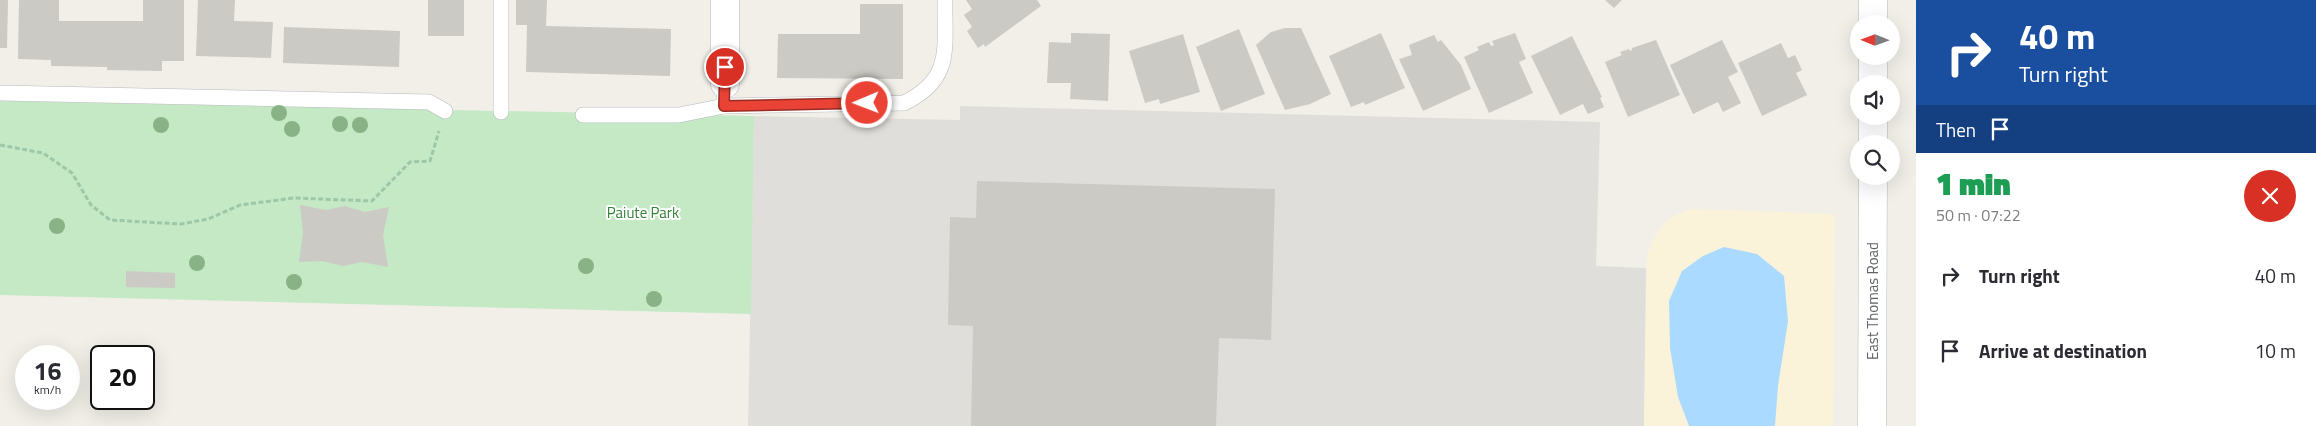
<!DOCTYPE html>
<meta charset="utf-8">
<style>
body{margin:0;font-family:"Titillium Web",sans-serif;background:#f7f7f7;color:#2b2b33;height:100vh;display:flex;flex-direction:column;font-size:19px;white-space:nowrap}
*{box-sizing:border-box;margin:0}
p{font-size:16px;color:#7c7c81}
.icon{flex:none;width:28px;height:28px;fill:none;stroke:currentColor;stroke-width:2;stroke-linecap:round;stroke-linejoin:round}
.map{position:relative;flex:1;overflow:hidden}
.panel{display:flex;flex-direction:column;background:#fff;width:400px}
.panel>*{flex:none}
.top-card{background:#1a4fa0;color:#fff;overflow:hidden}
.needle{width:32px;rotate:271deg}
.controls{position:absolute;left:1850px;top:15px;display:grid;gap:10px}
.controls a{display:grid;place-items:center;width:50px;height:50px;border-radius:50%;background:#fff;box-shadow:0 5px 20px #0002;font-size:25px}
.speed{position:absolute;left:15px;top:345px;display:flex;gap:10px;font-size:25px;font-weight:700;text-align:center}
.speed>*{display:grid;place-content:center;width:65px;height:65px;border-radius:50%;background:#fff;box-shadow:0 5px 20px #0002;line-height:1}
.speed small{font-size:12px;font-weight:400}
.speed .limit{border:2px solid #111;border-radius:8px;background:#fff;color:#111}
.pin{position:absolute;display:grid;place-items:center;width:42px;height:42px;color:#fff;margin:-21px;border:2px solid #fff;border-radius:50%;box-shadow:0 1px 5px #0007}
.me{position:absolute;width:55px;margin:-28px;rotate:269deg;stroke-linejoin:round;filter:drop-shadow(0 0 4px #0008)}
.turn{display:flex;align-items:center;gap:18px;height:105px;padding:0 20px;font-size:22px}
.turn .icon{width:65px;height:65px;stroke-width:2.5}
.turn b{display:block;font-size:35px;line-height:42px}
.then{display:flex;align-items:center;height:48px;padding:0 20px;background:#0003;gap:10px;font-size:19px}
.round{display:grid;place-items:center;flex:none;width:52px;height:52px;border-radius:26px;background:#f7f7f7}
.summary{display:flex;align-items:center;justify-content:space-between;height:85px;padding:0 20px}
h1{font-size:30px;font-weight:800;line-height:38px;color:#1e9e55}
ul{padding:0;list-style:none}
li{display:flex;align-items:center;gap:15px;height:75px;padding:0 20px}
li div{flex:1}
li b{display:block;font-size:19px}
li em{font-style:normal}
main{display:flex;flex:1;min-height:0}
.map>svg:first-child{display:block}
</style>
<main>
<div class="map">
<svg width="1916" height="426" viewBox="0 0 1916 426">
<rect width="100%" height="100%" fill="#f1efe8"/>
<!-- industrial -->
<path fill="#e0deda" d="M960,106l640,16 -4,144 50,2 -2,158h-896l6,-310 206,4z"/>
<!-- green -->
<path fill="#c5e8c5" d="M0,101l754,15 -3,198 -751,-19z"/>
<!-- sand -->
<path fill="#fbf3d9" d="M1692,209l142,5 -1,212h-189l3,-171c11,-26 17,-38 45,-46z"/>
<!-- water -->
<path fill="#aadaff" d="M1724,247l33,7 27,22 4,45 -10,65 -3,40h-86l-11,-29 -8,-49 -1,-47 13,-30 21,-15z"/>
<!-- building -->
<g fill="#cccac5">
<path d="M0,0h8l-1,48h-7z"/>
<path d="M19,0h40v21h84v-21h41v61h-22v10l-55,-1v-3l-56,-1v-6l-33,-1z"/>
<path d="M198,0h37l-1,21 39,1 -2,36 -75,-2z"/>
<rect x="428" y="0" width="36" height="36"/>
<path d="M516,0h31l-1,26 125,3 -1,47 -144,-4 1,-47h-11z"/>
<path d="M966,0h71l4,6 -56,41 -1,-3 -6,4 -11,-17 5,-4 -8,-12 8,-6z"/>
<path d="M1605,0h17l-8,8z"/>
<path d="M860,4h43v75l-126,-1 1,-44h82z"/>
<path d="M284,27l116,4 -1,36 -116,-4z"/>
<path d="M1285,28h16l30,66 -21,10 -25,6 -29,-65 15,-13z"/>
<path d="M1239,29l26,65 -44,17 -25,-64z"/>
<path d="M1071,33l39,1 -2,67 -38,-2 1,-16h-24l2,-41 22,1z"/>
<path d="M1381,33l24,55 -40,17 -1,-3 -13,5 -22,-51z"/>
<path d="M1515,33l11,26 -7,3 14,31 -44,20 -25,-56 15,-7 -2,-3 12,-5 2,4 3,-1 -2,-4z"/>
<path d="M1183,34l17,58 -40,12 -1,-5 -14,4 -16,-52z"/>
<path d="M1434,35l4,7 3,-2 20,25 10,24 -48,22 -24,-52 13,-4 -3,-10z"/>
<path d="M1572,36l30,61 -2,1 4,9 -16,7 -5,-10 -23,11 -29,-59z"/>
<path d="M1656,40l24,55 -52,22 -23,-55 17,-7 -2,-3 9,-3 1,2 2,-1v-2z"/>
<path d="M1722,40l16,32 -10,5 13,26 -18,9 -5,-10 -25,12 -23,-49z"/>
<path d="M1781,43l7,15 7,-3 7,15 -6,3 11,22 -45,21 -24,-53z"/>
<path d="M977,181l298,8 -4,151 -52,-2 -3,88h-245l2,-100 -25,-1 2,-108 26,1z"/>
<path d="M300,205l26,5 19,-4 20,6 24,-5 -6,28 5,32 -26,-5 -19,4 -21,-5 -23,1 4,-29z"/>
<path d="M126,271l49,2v15l-49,-1z"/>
</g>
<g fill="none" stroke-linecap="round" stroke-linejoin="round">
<defs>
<g id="lane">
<path d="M0,93l429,9 16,9"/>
<path d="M724,106l180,-3c50,-24 40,-56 41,-103"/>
<path d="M501,112v-112"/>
<path d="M583,115h96l45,-9v-8"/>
</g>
<path id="street" d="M725,84v-84"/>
<g id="secondary">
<path d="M1873,24v-24"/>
<path d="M1873,84v-28"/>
<path d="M1873,144v-28"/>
<path d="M1872,426l1,-250"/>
</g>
</defs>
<!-- lane casing -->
<use href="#lane" stroke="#b5b8bc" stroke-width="16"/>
<!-- street casing -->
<use href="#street" stroke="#b5b8bc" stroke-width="29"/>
<!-- secondary casing -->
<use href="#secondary" stroke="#b6babf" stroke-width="29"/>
<!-- path -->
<path stroke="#9cc7a9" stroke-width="3" stroke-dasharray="5 2.5" stroke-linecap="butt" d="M0,145l43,8 29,20 19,32 19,15 71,4 27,-5 32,-14 54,-7 78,3 38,-39 20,-1 9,-30"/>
<!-- lane -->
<use href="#lane" stroke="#fff" stroke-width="15"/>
<!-- street -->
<use href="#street" stroke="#fff" stroke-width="28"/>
<!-- secondary -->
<use href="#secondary" stroke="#fff" stroke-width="28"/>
</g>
<!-- trees -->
<g fill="#89b387">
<circle cx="279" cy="113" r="8"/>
<circle cx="340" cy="124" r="8"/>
<circle cx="161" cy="125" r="8"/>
<circle cx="360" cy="125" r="8"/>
<circle cx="292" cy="129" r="8"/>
<circle cx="57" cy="226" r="8"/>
<circle cx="197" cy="263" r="8"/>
<circle cx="586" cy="266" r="8"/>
<circle cx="294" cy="282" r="8"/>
<circle cx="654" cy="299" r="8"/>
</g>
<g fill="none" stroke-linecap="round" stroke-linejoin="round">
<defs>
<path id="route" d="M725,67l-1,39 143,-3"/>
</defs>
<!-- route casing -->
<use href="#route" stroke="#982c22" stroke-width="12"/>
<!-- route -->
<use href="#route" stroke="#ea4335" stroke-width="9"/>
</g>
<g text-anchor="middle" stroke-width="4" stroke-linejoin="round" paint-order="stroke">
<!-- park labels -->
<g font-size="15" fill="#348238" stroke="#fff">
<text x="643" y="218">Paiute Park</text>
</g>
<!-- street labels -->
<g font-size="15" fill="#5f6368" stroke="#fff">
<text transform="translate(1873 301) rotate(-90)" y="5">East Thomas Road</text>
</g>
</g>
</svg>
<div class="controls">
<a><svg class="needle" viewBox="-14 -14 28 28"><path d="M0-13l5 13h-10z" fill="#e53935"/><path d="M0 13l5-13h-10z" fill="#7c7c81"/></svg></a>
<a><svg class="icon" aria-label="sound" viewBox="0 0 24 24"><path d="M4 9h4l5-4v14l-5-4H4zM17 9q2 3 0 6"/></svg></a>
<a><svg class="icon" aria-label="search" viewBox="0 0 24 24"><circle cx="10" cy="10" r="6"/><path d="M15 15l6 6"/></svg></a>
</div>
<div class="speed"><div>16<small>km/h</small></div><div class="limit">20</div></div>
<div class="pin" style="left:725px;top:67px;background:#d93025"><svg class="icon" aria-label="arrive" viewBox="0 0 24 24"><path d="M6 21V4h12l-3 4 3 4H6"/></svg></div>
<svg class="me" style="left:867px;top:103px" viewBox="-20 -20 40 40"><circle r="17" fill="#ea4335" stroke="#fff" stroke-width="3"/><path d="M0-11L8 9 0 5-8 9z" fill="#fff"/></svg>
</div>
<section class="panel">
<div class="top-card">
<div class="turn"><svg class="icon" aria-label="right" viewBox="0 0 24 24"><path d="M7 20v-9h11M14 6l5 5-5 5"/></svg><div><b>40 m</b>Turn right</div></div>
<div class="then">Then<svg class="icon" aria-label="arrive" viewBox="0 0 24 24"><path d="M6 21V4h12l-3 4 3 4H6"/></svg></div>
</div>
<div class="summary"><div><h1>1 min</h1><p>50 m · 07:22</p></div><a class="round" style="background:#d93025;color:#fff"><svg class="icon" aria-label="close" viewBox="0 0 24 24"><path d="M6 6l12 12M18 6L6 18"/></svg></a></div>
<ul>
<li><svg class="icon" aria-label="right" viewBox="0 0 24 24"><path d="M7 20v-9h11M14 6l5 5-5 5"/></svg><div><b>Turn right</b></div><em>40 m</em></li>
<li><svg class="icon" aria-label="arrive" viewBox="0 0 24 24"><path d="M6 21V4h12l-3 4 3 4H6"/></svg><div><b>Arrive at destination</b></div><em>10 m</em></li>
</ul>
</section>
</main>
